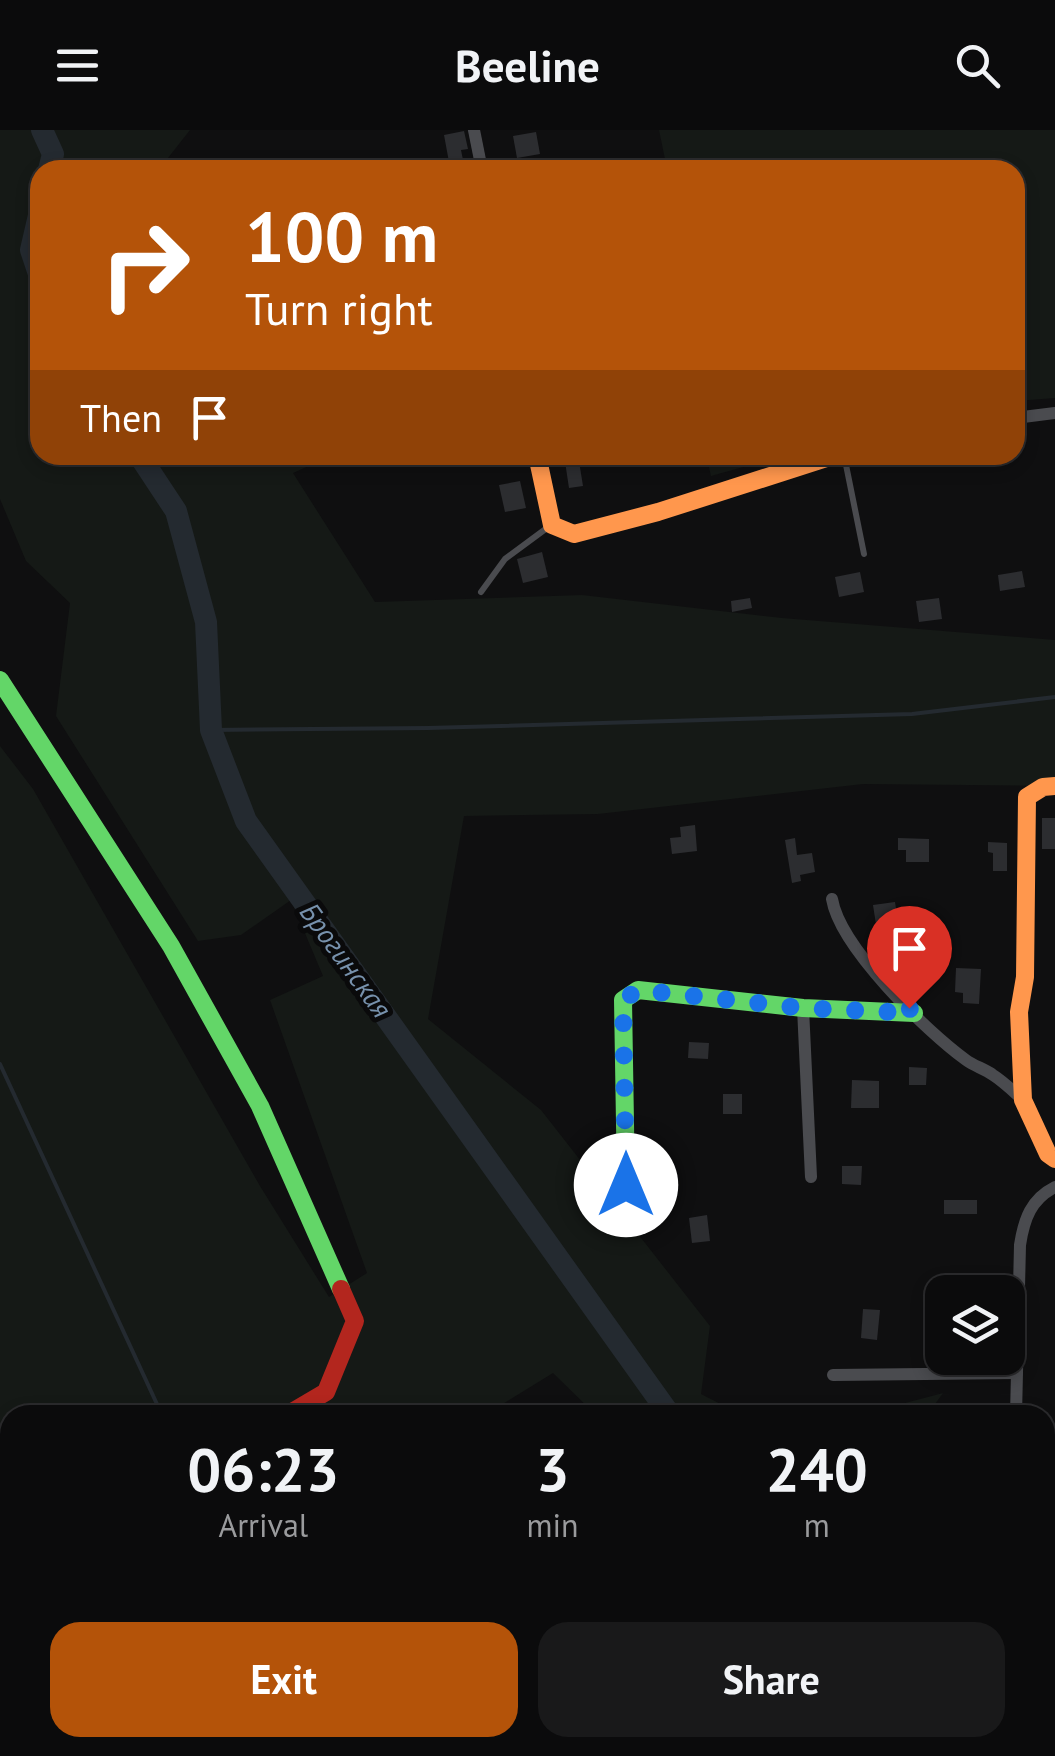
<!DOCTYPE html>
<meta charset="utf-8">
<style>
body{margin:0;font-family:"PT Sans",sans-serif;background:#19191a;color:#f1f3f6;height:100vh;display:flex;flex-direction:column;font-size:38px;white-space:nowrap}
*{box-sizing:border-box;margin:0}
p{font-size:32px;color:#9a9b9d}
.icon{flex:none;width:55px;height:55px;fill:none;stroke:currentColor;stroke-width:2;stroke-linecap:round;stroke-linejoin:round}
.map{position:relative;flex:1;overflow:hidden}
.panel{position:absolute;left:0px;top:1275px;width:1055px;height:352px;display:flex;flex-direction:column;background:#0b0b0c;border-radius:30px 30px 0 0;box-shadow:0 5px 15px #0003,0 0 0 2px #2b2b2d}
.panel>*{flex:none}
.guide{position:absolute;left:30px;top:30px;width:995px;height:305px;border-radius:30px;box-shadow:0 5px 15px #0003,0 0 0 2px #2b2b2d;background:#b45309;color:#fff;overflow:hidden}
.tools{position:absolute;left:925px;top:1145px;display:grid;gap:20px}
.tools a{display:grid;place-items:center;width:100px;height:100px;border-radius:20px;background:#0b0b0c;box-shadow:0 5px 15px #0003,0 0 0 2px #2b2b2d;font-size:50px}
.pin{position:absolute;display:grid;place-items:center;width:85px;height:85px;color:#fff;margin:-102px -42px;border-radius:50% 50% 50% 0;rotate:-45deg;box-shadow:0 0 10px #0007}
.pin .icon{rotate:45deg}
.me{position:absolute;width:110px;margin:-55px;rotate:0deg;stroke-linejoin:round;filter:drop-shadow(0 0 8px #0008)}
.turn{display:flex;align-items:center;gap:35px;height:210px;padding:0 50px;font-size:45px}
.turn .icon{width:130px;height:130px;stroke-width:2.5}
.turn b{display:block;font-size:70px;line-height:85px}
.then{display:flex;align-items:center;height:95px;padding:0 50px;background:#0003;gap:20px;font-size:38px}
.eta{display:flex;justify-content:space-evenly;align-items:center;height:170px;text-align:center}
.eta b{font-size:60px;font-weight:600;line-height:70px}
.action{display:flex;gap:20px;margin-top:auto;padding:20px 50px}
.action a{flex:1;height:115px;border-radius:30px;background:#b45309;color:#fff;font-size:40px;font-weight:600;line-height:115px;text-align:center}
.action a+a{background:#19191a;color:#f1f3f6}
header{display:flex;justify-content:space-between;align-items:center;height:130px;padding:0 50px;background:#0b0b0c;font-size:45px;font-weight:600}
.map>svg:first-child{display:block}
</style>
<header><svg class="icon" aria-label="menu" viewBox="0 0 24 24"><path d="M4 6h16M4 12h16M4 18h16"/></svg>Beeline<svg class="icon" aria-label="search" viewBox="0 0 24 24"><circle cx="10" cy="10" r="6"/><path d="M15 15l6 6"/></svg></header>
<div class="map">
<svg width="1055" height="1626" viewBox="0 0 1055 1626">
<rect width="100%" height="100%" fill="#0f0f10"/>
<!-- green -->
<g fill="#151916">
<path d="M0,0h190l-22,28v12h-128v285h293l-40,18 82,129 207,-7 200,23 273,22v146l-192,-2 -265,30 -134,2 -36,203 113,91 169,216 -9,68 41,21h-146l-43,-42 -68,42h-475v333h101l-19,8h-92v-1010l33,43 227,397 69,111 38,-24 -97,-273 53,-24 -32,-76 -50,35 -43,6 -142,-225 14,-113 -44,-42 -26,-62z"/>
<path d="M659,0h396v268l-40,3v-231h-369l20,-6z"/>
<path d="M706,325h80l-75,21z"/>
<path d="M943,1263l-16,22h-67z"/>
<path d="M1045,1424l10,2v164l-10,36h-225v-8h225z"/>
<path d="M130,1618h190l-13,8h-166z"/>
</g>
<!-- water -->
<path fill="#242a30" d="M10,1360v222l-10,-2v-96l7,-23 -7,-14v-80z"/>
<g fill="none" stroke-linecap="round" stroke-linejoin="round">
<!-- stream -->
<g stroke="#242a30" stroke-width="4">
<path d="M211,600l217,-2 484,-14 143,-17"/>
<path d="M0,934l162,351"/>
<path d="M1045,1526l10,3"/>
</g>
<!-- river -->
<g stroke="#242a30" stroke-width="22">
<path d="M42,0l11,24 -4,16"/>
<path d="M40,81l-9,39 9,27"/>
<path d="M139,325l37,56 30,111 5,108 35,91 424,594"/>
<path d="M863,1618l3,8"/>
</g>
</g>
<!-- building -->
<g fill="#2c2d30">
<path d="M464,1l4,18 -7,1 2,10 -14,2 -5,-27z"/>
<path d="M536,2l4,22 -23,4 -4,-22z"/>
<path d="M564,325h14l5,31 -14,2z"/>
<path d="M520,351l6,27 -21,4 -6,-27z"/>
<path d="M542,422l6,25 -25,6 -6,-24z"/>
<path d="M1022,441l3,16 -25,4 -2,-16z"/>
<path d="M860,442l4,20 -25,5 -4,-20z"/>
<path d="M750,468l2,10 -20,4 -1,-11z"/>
<path d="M939,468l3,21 -23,3 -3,-21z"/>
<rect x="1042" y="688" width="13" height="31"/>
<path d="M695,695l2,26 -25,3 -2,-16 11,-1 -1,-10z"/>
<path d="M795,708l2,17 15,-2 3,19 -15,3 1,6 -9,2 -7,-43z"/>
<path d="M898,708l31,1v23h-23v-12h-8z"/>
<path d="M988,712l19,1v28h-14v-18l-5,-1z"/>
<path d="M895,772l4,26 -22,3 -4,-26z"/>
<path d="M956,838l25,1 -2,35 -16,-1v-10l-8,-1z"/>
<path d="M689,912l20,1 -1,16 -20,-1z"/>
<path d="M909,937l18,1 -1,17h-17z"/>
<path d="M852,950l27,1v27h-28z"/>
<rect x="723" y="964" width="19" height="20"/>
<path d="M842,1036h20l-1,19 -19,-1z"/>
<rect x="944" y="1070" width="33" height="14"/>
<path d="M707,1085l3,26 -18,2 -3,-25z"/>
<path d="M863,1179l17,1 -3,30 -16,-2z"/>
<path d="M936,1180h6v40l-11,-2z"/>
</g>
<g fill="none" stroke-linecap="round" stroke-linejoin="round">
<!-- lane -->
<g stroke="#4a4b4f" stroke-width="6">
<path d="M844,325l20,99"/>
<path d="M481,462l24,-33 46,-34"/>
<path d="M102,1626h1"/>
<path d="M333,1626l14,-8"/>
</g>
<!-- street -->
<g stroke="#4a4b4f" stroke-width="12">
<path d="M474,0l8,40"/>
<path d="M1015,288l40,-5"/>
<path d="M832,769c8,48 94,132 134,161 8,6 19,9 27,15 11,7 21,17 30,25"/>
<path d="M803,878l8,169"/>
<path d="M833,1245l184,-2"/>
<path d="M1016,1285l4,-170c4,-26 11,-46 35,-58"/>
<path d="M1045,1411l10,1"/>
<path d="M410,1618l4,8"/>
<path d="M806,1626l2,-8"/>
</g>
<!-- fast -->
<g stroke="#63d668" stroke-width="18">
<path d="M0,550l171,266 89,160 81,183"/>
<path d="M626,1055l-3,-185 15,-10 165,18 111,5"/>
</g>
<!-- slow -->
<g stroke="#ff974d" stroke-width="18">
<path d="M537,325l15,70 22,9 84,-22 178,-57"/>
<path d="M1055,656l-12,1 -16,10 -2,180 -6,35 4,88 25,54 7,5"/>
</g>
<!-- jam -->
<path stroke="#b3261e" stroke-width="18" d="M287,1285l39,-23 29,-71 -14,-32"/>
</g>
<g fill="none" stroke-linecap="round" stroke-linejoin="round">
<!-- route -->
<path stroke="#1a73e8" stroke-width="18" stroke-dasharray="0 32.4" d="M626,1055l-3,-185 15,-10 165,18 111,5 -5,-5"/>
</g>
<g text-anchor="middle" stroke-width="10" stroke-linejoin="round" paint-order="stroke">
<!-- water labels -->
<g font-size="28" font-style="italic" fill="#7791ac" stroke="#0a0a0b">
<text transform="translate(346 830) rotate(54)" y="10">Брогинская</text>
</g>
</g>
</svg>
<div class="tools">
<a><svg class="icon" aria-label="layers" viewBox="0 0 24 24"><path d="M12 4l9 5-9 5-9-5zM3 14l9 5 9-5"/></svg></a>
</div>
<div class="pin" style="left:909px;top:878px;background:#d93025"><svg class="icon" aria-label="arrive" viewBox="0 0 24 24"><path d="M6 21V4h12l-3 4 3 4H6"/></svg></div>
<svg class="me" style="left:626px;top:1055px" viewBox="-20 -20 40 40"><circle r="19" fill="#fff"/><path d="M0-13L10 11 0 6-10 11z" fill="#1a73e8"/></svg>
<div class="guide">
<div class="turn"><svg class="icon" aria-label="right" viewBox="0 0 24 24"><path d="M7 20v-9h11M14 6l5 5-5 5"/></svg><div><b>100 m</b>Turn right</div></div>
<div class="then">Then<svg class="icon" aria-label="arrive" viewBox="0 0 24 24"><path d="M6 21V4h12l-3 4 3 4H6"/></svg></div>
</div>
<section class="panel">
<div class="eta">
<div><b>06:23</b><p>Arrival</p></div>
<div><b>3</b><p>min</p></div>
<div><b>240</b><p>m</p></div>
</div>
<div class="action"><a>Exit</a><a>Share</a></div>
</section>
</div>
